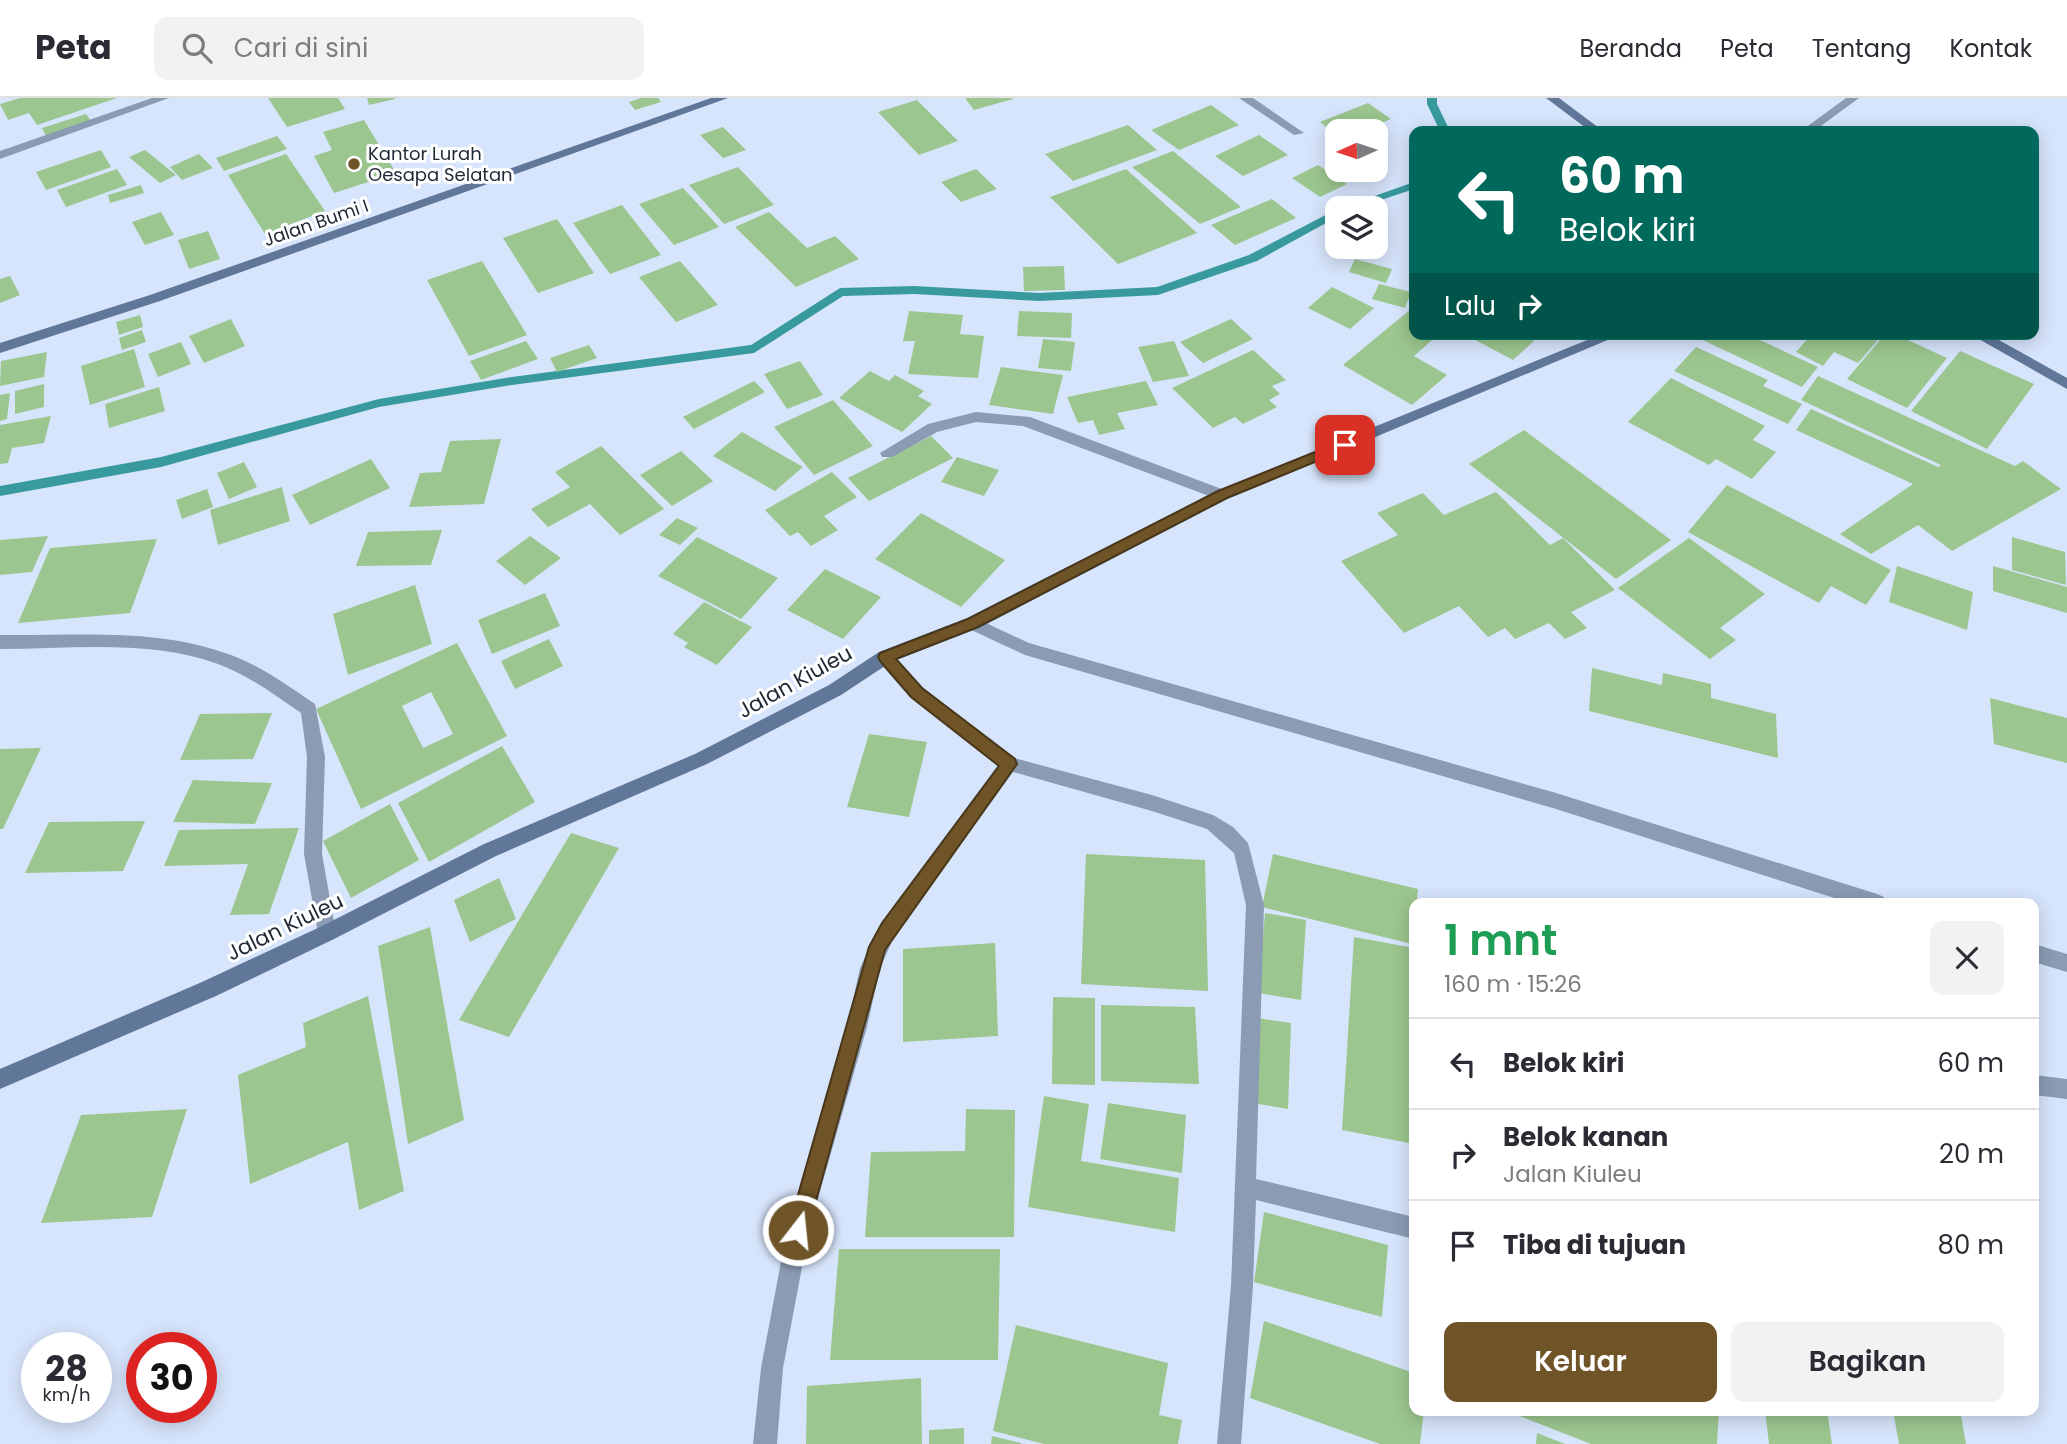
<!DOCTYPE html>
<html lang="id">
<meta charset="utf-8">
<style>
body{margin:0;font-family:Poppins,sans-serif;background:#f2f2f3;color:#2b2b33;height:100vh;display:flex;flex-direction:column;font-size:26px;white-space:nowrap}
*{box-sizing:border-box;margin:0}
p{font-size:23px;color:#7c7c81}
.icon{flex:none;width:38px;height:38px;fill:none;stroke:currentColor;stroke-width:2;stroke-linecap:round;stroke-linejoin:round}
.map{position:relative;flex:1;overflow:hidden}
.side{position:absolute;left:1409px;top:800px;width:630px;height:518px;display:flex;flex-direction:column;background:#fff;border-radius:14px;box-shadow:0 4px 18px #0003}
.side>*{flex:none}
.hud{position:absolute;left:1409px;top:28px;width:630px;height:214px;border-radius:14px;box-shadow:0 4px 18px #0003;background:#00695c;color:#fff;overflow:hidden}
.needle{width:46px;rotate:267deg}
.tools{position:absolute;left:1325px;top:21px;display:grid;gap:14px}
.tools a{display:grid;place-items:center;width:63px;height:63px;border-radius:14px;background:#fff;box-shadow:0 4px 18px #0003;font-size:35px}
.speed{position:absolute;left:21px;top:1234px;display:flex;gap:14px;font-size:35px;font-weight:700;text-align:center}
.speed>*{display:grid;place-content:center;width:91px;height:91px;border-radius:50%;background:#fff;box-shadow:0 4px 18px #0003;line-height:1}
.speed small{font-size:18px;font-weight:400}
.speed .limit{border:10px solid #d22;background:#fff;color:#111}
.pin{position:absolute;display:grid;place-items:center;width:60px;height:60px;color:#fff;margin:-30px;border-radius:14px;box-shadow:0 4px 10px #0006}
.me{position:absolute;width:77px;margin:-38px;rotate:16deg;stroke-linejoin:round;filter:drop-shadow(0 0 5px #0008)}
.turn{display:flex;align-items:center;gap:24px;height:147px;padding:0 35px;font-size:32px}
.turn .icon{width:91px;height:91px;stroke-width:2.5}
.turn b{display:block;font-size:49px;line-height:60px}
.then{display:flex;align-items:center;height:66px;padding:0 35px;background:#0003;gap:14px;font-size:26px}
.round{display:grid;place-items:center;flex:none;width:74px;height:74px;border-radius:14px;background:#f2f2f3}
.headline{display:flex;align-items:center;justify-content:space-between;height:119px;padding:0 35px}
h1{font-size:42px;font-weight:600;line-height:52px;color:#1e9e55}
.action{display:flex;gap:14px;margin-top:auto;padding:14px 35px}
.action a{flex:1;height:80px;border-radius:14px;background:#6f5427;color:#fff;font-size:28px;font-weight:600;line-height:80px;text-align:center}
.action a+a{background:#f2f2f3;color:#2b2b33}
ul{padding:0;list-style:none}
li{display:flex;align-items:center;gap:21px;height:91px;padding:0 35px;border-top:2px solid #e1e1e2}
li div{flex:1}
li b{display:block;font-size:26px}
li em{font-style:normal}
header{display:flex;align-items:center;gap:42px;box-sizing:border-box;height:98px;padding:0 35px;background:#fff;border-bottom:2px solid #e1e1e2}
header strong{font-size:33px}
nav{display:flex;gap:38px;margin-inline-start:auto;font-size:24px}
.search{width:490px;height:63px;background:#f2f2f3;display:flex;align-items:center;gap:18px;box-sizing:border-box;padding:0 24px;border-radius:14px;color:#7c7c81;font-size:26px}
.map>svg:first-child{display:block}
</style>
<header>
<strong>Peta</strong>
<div class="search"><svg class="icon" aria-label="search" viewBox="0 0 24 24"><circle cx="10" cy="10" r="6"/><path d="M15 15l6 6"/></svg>Cari di sini</div>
<nav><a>Beranda</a><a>Peta</a><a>Tentang</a><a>Kontak</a></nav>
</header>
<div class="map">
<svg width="2067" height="1346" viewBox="0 0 2067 1346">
<rect width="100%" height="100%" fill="#d7e5fc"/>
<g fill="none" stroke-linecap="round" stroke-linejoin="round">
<!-- stream -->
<g fill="#389a9d" fill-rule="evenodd">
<path d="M1427,0h10v6l13,27h-10l-13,-27z"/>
<path d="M1414,84v7l-57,19h-16z"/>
<path d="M1337,111v8l-80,44 -99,34 -119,6 -125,-7 -71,2 -89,57 -242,32 -133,22 -218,60 -161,29v-10l161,-29 218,-58 133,-22 239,-32 89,-57 74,-2 125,7 118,-6 92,-32z"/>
</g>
</g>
<!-- building -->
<g fill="#9cc68f" fill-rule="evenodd">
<path d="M20,0h97l-80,27 -8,-12 -21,7 -8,-16z"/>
<path d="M268,0h70l7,11 -58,18z"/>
<path d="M367,0h28v1l-26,6z"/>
<path d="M641,0h17l3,4 -26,8 -6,-8z"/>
<path d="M965,0h48v1l-39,11z"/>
<path d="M917,2l41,41 -39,14 -41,-43z"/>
<path d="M1368,5l23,16 -29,12h-25v4l-17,-13z"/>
<path d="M1211,7l28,20 -60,25 -28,-20z"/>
<path d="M86,16l5,7 -45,15 -4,-8z"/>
<path d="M364,22l32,53 -62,20 -20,-37 18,-6 -9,-18z"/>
<path d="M1128,27l29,25 -84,31 -28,-27z"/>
<path d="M723,29l23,23 -23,8 -23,-23z"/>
<path d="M1259,37l29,20 -45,21 -28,-20z"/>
<path d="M277,38l10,13 -63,22 -8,-13z"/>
<path d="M101,52l10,17 -65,23 -10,-18z"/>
<path d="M145,52l31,25 -16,8 -31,-26z"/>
<path d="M1173,53l68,56 -41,17 -68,-57z"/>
<path d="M199,56l14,14 -31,12 -12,-13z"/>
<path d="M286,56l39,57 -60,23 -37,-59z"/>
<path d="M1318,67l29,19 -27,13 -28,-19z"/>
<path d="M738,69l36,38 -50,19 -35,-39z"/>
<path d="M117,71l10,16 -61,22 -9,-17z"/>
<path d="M976,71l21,20 -36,13 -20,-20z"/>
<path d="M1126,71l71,64 -79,31 -68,-67z"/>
<path d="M141,87l3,8 -34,10 -2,-8z"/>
<path d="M683,90l36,39 -45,18 -35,-41z"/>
<path d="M1272,101l24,19 -61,27 -24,-20z"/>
<path d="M622,107l39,50 -51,19 -37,-51z"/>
<path d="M161,114l13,23 -29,10 -13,-23z"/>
<path d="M769,114l38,36 28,-12 24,23 -63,28 -61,-60z"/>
<path d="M557,121l37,54 -56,20 -35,-55z"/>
<path d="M208,133l12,28 -31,10 -11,-29z"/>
<path d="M1355,161l37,10 -6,14 -37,-11z"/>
<path d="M482,163l45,74 -58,21 -42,-76z"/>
<path d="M680,163l38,44 -42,17 -37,-45z"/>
<path d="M1064,168l1,24 -41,1 -1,-24z"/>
<path d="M10,178l10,19 -20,8v-24z"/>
<path d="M1379,186l32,8 -6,16 -33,-9z"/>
<path d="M1332,189l42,21 -24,21 -42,-21z"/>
<path d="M1411,211l3,1v24h25l-25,22 33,19 -35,30 -69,-40z"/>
<path d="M909,213l54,4 -3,19 24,2 -6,42 -70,-4 7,-33h-12z"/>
<path d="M1019,213l53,2 -1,25 -54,-2z"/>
<path d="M140,217l3,12 -24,8 -3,-13z"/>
<path d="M231,221l14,27 -41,17 -15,-27z"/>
<path d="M1231,221l22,20 -50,24 -23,-21z"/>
<path d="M142,232l4,12 -24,8 -3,-12z"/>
<path d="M1464,236h57l13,7 -21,19z"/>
<path d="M1690,236h57l71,33 -16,20z"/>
<path d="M1812,236h71l-25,29 -24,-11 -11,14 -27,-14z"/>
<path d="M1885,236h10l52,24 -40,50 -60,-29z"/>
<path d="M1043,241l32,3 -4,29 -33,-3z"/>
<path d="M526,243l12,18 -57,21 -11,-19z"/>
<path d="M1174,243l15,35 -36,6 -15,-35z"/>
<path d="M181,244l10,22 -33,13 -10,-23z"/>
<path d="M589,247l8,13 -40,14 -7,-14z"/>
<path d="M1696,249l72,33 -5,6 39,18 -14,20 -114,-53z"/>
<path d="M134,251l11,38 -55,18 -9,-39z"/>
<path d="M1253,252l33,30 -14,6 8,8 -11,6 8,7 -34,17 -8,-7 -22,11 -41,-40z"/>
<path d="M1960,253l74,33 -47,65 -76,-38z"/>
<path d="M47,254l-3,25 -44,9 1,-25z"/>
<path d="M800,263l23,34 -36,14 -23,-35z"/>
<path d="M1001,269l62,8 -10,39 -64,-9z"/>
<path d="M870,273l19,10 6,-6 29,16 -6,5 14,8 -30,28 -63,-34z"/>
<path d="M1818,278l197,90 8,-5 38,28 -109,62 -34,-26 -47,29 -31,-20 73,-50 -117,-54 15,-21 127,58 3,-2 -140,-65z"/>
<path d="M1671,280l94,48 -12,14 23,12 -24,27 -36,-20 -7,6 -81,-43z"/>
<path d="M754,283l11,11 -71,37 -11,-12z"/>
<path d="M1146,283l12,24 -41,8 8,16 -26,6 -6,-15 -15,3 -11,-26z"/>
<path d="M44,286v23l-29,7v-23z"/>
<path d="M159,289l6,24 -56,17 -4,-24z"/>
<path d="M10,295l-3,26 -7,2v-26z"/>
<path d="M833,302l40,46 -59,29 -40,-48z"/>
<path d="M51,318l-7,27 -32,5 -4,15 -8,1v-39z"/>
<path d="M1524,332l147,110 -55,39 -147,-115z"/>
<path d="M742,334l61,35 -28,24 -62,-35z"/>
<path d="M931,338l22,22 -84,43 -21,-23z"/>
<path d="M501,341l-17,65 -75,3 11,-34 21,-1 9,-31z"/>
<path d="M601,348l63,63 -44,26 -30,-31 -42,23 -17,-18 39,-22 -15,-15z"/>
<path d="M681,353l32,30 -41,25 -32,-31z"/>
<path d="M957,359l42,13 -15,26 -43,-14z"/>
<path d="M371,361l19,29 -80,37 -18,-30z"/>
<path d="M244,364l13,25 -28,12 -12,-26z"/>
<path d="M832,374l25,25 -33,19 14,14 -27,16 -13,-14 -8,4 -25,-26z"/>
<path d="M1727,387l164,85 -25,35 -35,-19 -12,17 -131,-71z"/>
<path d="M282,389l8,34 -72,24 -8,-35z"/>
<path d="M207,391l6,18 -31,12 -6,-19z"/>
<path d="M1496,394l54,53 13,-7 52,52 -44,22 16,16 -22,11 -16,-16 -34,16 -10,-11 -17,9 -29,-31 -55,27 -63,-72 57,-26 -21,-22 46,-20 21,22z"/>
<path d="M921,415l84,47 -44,47 -86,-48z"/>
<path d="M677,420l21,10 -18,17 -21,-10z"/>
<path d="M442,432l-11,35 -75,1 12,-34z"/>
<path d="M48,438l-16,36 -32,3v-35z"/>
<path d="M530,438l31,22 -36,27 -29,-24z"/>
<path d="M697,439l81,41 -37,41 -83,-43z"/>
<path d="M2012,439l53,15 1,33 -54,-15z"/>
<path d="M1689,440l76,56 -45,34 16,12 -26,19 -92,-71z"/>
<path d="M157,441l-27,74 -112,10 32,-75z"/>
<path d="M1897,468l76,26 -6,38 -78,-28z"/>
<path d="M1993,468l74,21v26l-74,-22z"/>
<path d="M825,471l56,28 -38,42 -56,-29z"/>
<path d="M415,487l17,59 -84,31 -15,-61z"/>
<path d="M545,495l15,33 -68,28 -14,-34z"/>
<path d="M704,504l48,25 -35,38 -33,-18 4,-4 -15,-9z"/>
<path d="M549,541l14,27 -48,23 -14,-28z"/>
<path d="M457,545l50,93 -146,73 -45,-100zM431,594l22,42 -30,14 -21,-42z"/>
<path d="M1592,570l70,17 1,-12 48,11v14l65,16 2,44 -189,-47z"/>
<path d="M1990,600l77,20v45l-73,-19z"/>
<path d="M272,615l-19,46 -73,1 20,-46z"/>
<path d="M869,636l58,8 -18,75 -62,-10z"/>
<path d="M502,648l33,56 -106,60 -31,-59z"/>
<path d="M41,650l-38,81h-3v-80z"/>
<path d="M193,682l79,3 -17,41 -82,-2z"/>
<path d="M390,706l29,56 -68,38 -28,-57z"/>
<path d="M145,723l-22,50 -98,2 24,-51z"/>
<path d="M299,730l-30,86 -39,1 18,-51 -84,2 15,-36z"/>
<path d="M571,735l48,15 -110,189 -50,-17z"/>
<path d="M1086,756l119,6 3,131 -127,-7z"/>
<path d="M1273,756l145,35 -6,55 -150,-37z"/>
<path d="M499,780l17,41 -46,23 -16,-42z"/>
<path d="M1265,815l41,7 -5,80 -43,-7z"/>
<path d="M430,829l34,193 -56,24 -30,-198z"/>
<path d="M1354,839l60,11 -5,195 -67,-13z"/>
<path d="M995,845l3,93 -95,6v-93z"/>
<path d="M368,898l36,195 -45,19 -11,-68 -98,42 -12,-109 68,-28 -3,-24z"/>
<path d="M1053,899l42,1v87l-43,-1z"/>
<path d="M1101,907l94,2 4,77 -98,-3z"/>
<path d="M1257,920l34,5 -3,86 -36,-6z"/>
<path d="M1044,998l45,8 -8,57 98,17 -4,54 -147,-25z"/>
<path d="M1108,1005l78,12 -4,58 -82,-14z"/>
<path d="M187,1011l-35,108 -111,6 40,-108z"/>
<path d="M966,1011l49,1 -1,127h-149l6,-85 94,-1z"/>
<path d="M1264,1114l124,33 -6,72 -128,-35z"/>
<path d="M839,1151h161l-2,111h-168z"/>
<path d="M1264,1223l150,52v37h10l-4,34h-40l-130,-46z"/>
<path d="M1016,1227l152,38 -9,52 23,5 -4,24h-134l-51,-13z"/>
<path d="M921,1280l1,66h-116l1,-58z"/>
<path d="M1504,1312h215l-2,34h-126z"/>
<path d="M1765,1312h62l5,34h-63z"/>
<path d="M1893,1312h67l6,34h-67z"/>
<path d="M964,1330v16h-35v-14z"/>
<path d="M1537,1335l28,11h-29z"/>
<path d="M992,1338l29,7v1h-30z"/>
</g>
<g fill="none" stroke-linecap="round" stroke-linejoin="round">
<!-- street -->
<g fill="#8b9bb3" fill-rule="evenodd">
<path d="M152,0h17l-169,61v-8z"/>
<path d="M1239,0h14l51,35 -10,2z"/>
<path d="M1846,0h13l-45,33h-13z"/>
<path d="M976,314l54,5 197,74 2,4 -2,4h-10l-194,-73 -47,-4 -39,10 -45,25h-10l-2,-4 48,-29z"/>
<path d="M973,519l56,26 527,150 321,101 7,3 2,6h-36l-294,-94 -531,-154 -58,-27 -2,-5z"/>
<path d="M0,537c76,1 158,-8 231,20 30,11 57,31 84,49l10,53 -3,97 14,79 -2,6 -7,3 -7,-3 -2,-6 -14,-79 3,-97 -6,-44c-26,-18 -53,-38 -83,-49 -68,-25 -147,-15 -218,-15z"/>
<path d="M885,552l6,2 32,36 91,70 138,37 61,20 20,12 15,16 16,62 -8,274 158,38v22l-158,-39 -3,86 -12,158h-24l14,-158 15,-381 -12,-52 -27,-24 -55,-18 -139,-39 -118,163 -15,33 -13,59 -58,203 -26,138 -6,76h-24l8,-76 26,-138 60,-203 13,-59 21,-45 117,-158 -87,-67 -32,-36 -2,-5 2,-5z"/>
<path d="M2034,846l33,10v18l-33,-10z"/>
<path d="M2034,977l33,4v20l-33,-4z"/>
</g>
<!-- secondary -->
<g fill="#60779a" fill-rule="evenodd">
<path d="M711,0h17l-568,203 -160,52v-10l150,-48z"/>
<path d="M1546,0h13l44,33h-13z"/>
<path d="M1602,236h20l-395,165 -248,129 -88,34 -50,33 -134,69 -211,92 -162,83 -118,57 -216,93v-20l202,-87 118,-55 164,-83 211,-90 134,-69 50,-33 88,-34 250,-127z"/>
<path d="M1970,236h18l79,44v11z"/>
</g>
</g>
<!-- route -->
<path fill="#6f5427" stroke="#483719" stroke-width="2" d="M1345,342l6,5 -2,3 -122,50 -249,129 -82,32 26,29 93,71 2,5 -132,186 -77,280 -3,7 -7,3 -7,-3 -3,-7 81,-283 13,-24 117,-157 -88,-69 -31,-36 -2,-4 2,-4 88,-34 250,-128z"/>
<!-- markers -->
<circle fill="#6f5427" stroke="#fff" stroke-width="2.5" cx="354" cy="66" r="7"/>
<g text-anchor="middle" stroke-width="6" stroke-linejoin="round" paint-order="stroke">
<!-- far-poi labels -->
<g font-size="18" fill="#1f2835" stroke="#fff" text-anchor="start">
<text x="368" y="62">Kantor Lurah<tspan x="368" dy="21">Oesapa Selatan</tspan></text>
</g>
<!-- far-street labels -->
<g font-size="18" fill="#1f2835" stroke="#fff">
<text transform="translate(316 125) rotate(-19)" y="6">Jalan Bumi I</text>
</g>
<!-- street labels -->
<g font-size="21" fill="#1f2835" stroke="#fff">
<text transform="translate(795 584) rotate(-29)" y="7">Jalan Kiuleu</text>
<text transform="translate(285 829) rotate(-26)" y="7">Jalan Kiuleu</text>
</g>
</g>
</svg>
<div class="tools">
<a><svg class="needle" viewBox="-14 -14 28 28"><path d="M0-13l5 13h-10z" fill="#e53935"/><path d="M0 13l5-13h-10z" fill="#7c7c81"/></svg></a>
<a><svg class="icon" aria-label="layers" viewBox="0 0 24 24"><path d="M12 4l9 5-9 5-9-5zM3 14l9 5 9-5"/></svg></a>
</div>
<div class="speed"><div>28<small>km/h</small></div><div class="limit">30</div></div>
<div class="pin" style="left:1345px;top:347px;background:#d93025"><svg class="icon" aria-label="arrive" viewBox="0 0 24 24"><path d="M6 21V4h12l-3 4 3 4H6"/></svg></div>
<svg class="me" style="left:798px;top:1132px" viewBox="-20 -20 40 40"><circle r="17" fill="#6f5427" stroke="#fff" stroke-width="3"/><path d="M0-11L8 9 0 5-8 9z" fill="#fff"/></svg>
<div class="hud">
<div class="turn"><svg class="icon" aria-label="left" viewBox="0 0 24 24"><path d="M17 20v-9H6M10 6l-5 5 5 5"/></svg><div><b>60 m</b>Belok kiri</div></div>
<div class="then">Lalu<svg class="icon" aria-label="right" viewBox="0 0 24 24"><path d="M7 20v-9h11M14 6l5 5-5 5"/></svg></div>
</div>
<section class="side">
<div class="headline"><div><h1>1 mnt</h1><p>160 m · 15:26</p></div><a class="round"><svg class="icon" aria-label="close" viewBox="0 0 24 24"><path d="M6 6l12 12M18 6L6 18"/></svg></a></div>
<ul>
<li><svg class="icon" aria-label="left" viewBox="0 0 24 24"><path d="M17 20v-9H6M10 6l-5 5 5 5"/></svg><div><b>Belok kiri</b></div><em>60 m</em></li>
<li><svg class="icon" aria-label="right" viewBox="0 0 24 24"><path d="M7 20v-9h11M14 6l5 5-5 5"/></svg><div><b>Belok kanan</b><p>Jalan Kiuleu</p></div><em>20 m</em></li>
<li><svg class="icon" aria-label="arrive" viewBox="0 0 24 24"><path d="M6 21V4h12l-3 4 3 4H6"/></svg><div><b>Tiba di tujuan</b></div><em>80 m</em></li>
</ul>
<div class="action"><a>Keluar</a><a>Bagikan</a></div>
</section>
</div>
